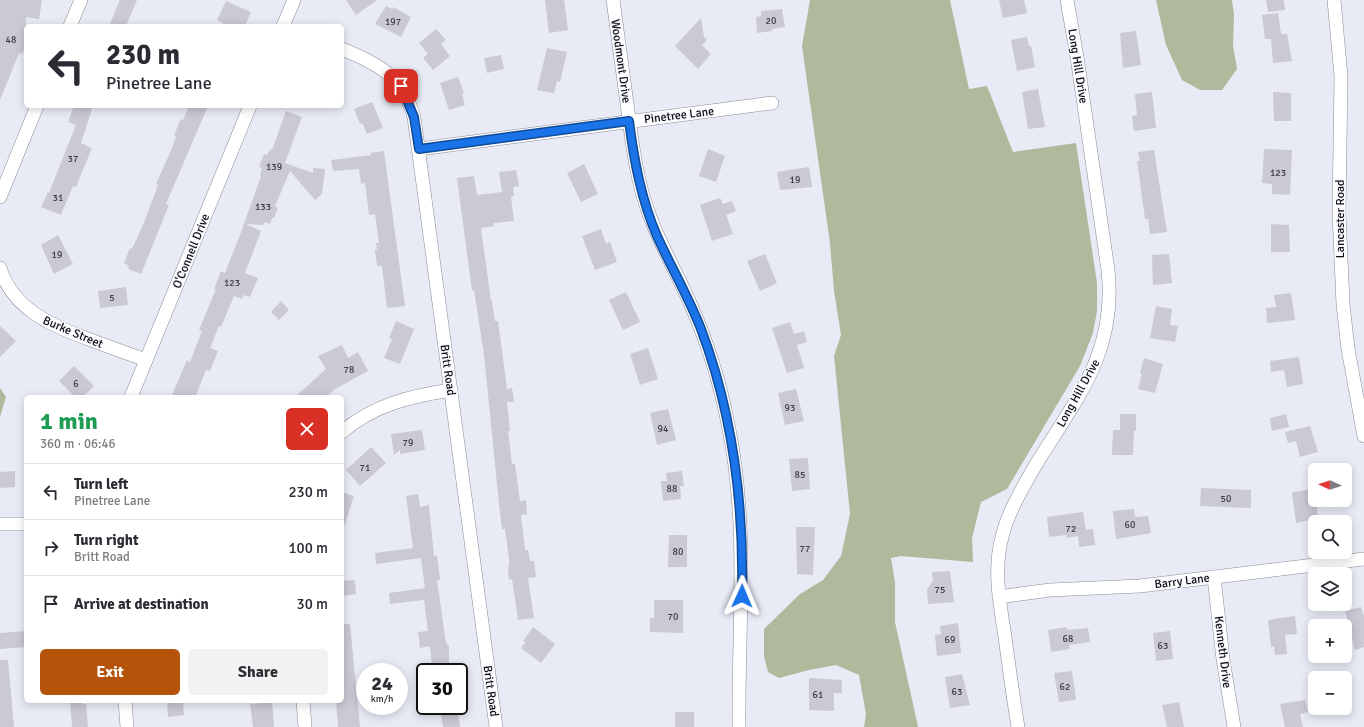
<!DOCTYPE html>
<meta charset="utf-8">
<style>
body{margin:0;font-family:Signika,sans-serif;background:#f2f2f3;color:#2b2b33;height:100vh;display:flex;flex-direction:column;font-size:15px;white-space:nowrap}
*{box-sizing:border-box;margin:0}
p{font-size:13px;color:#7c7c81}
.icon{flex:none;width:22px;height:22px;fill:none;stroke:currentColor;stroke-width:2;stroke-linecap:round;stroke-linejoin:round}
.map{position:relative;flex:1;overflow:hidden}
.details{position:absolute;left:24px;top:395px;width:320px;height:308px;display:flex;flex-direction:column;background:#fff;border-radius:6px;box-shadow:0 2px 10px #0003}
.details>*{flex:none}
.top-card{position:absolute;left:24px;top:24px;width:320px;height:84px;border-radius:6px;box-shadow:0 2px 10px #0003;background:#fff;color:#2b2b33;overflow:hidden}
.needle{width:26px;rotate:273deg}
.buttons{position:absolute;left:1308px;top:463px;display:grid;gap:8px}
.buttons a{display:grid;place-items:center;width:44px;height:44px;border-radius:6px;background:#fff;box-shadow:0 2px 10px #0003;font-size:20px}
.speed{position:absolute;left:356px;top:663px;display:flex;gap:8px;font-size:20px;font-weight:700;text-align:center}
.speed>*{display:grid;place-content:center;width:52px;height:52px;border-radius:50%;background:#fff;box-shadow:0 2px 10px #0003;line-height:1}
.speed small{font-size:10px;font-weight:400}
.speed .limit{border:2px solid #111;border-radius:6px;background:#fff;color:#111}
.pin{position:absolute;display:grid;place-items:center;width:34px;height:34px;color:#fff;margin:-17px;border-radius:8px;box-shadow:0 2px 6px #0006}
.me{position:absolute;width:44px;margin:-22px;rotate:1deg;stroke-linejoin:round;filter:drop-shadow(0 0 3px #0008)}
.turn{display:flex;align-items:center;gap:14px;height:84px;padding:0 16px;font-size:18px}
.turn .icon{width:52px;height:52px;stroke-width:2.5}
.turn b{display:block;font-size:28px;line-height:34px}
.round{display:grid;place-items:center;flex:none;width:42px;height:42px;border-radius:6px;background:#f2f2f3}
.headline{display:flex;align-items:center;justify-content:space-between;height:68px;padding:0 16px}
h1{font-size:24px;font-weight:700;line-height:30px;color:#1e9e55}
.action{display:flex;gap:8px;margin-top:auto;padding:8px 16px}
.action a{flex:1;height:46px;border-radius:6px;background:#b45309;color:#fff;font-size:16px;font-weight:700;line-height:46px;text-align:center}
.action a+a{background:#f2f2f3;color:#2b2b33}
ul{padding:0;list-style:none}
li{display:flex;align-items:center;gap:12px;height:56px;padding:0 16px;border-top:1px solid #e1e1e2}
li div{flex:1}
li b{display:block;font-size:15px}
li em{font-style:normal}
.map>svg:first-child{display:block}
</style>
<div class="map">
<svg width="1364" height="727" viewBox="0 0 1364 727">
<rect width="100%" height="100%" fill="#e8ebf6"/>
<!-- forest -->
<g fill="#aeba9b">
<path d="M810,0h140l19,89 18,-3 26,66 63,-9 21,140v28l-4,22 -13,33 -73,123 -26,13 -9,36 1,24 -72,-6 -10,2 4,25v39l23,105h-54l2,-13 -7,-39 -23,-10 -27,5 -30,8 -11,-6 -4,-16v-27l36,-35 23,-14 18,-24 9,-42 -16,-158 7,-21 -7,-44 -4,-48 -28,-197z"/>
<path d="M1156,0h76l2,15 -1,30 4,24 -15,21h-22l-18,-10 -16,-35z"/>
<path d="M0,388l6,9 -6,20z"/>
</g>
<!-- building -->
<g fill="#cac9d4">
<path d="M0,0h42l-3,19 -13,-2v28l-4,9 -3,-1 -19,47z"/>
<path d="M120,0h17l-11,26h-17z"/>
<path d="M346,0h31l-21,15z"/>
<path d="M545,0h19l4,30 -19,3z"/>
<path d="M999,0h25l3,13 -24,5z"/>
<path d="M1266,0h18l1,10 -17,2z"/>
<path d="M226,1l25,11 -6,14h-23l1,-3 -6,-3z"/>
<path d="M386,6l6,3 1,-2 18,10 -10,20 -26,-13z"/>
<path d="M782,9l3,18 -13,2v2l-15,2 -1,-16 5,-1v-5z"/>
<path d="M1278,13l3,21h6l5,27 -19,2 -2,-24h-6l-3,-24z"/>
<path d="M701,18l3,19 3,3 -5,5 9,9 -13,15 -23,-23z"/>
<path d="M436,29l10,11 -5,4 9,12 -17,14 -10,-12 5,-4 -9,-11z"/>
<path d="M1136,31l5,34 -18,3 -3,-35z"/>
<path d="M1027,37l2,9h2l4,21 -18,4 -6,-31z"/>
<path d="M547,48l20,4 -7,30 -3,-1 -3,12 -17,-3z"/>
<path d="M501,55l3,14 -17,4 -3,-15z"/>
<path d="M458,77l6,16 -2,1 3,11 -16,5 -9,-27z"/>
<path d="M1038,89l7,38 -17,2 -6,-37z"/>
<path d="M1152,92l4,36 -22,3 -2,-15 5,-1 -2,-21z"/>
<path d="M1273,92l18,1v28h-17z"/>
<path d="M372,102l11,26 -16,6 -5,-11 -2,1 -6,-15z"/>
<path d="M74,106h19l-12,37 11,5 -16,39 -3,-1 -12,29 -20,-8 7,-15 1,1 27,-68 -8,-3z"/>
<path d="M189,106h19l-42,98 3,1 -28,69 -13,-5 1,-3 -5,-3 6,-15 2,1 11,-24 15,-40 -2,-1 17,-38 3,-10 -2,-1 7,-16 2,1z"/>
<path d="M286,111l16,6 -17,46 28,10v-5l12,1 -3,25 -7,6 -25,-29 -15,35 3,2 -4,10h-2l-2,6 -5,-2 -2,3 -17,-1 15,7 -16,42 13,5 -8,19 -6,-2 -2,4 -8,-3 -13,31 -2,-1 -9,22 8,3 -8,20 -4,-1 -11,27h-24l16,-37 3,2 12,-31 -3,-1 17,-41h-2l7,-18 4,2 15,-38 21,-59h-1l2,-8 -3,-1 5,-13 3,1 3,-6 2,1z"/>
<path d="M708,149l17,7 -9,26 -17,-6z"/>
<path d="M1264,149l28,1 -2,45 -18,-1v-10l-10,-1z"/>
<path d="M1154,150l13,82 -17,2 -2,-15h-3l-8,-58h3l-2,-9z"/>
<path d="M384,151l21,155 -18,2 -5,-42h-5l-2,-16h2l-1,-7h3l-4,-29 -6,1 -4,-32 -4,1 -2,-15 -26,2 -2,-11 40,-5 -1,-2z"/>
<path d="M584,164l14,30 -17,8 -14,-29z"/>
<path d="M809,167l3,20 -32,3 -3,-18z"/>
<path d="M516,170l3,16 -6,1 1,9 -3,1 3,24 -21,2 1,3 -13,2 10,73h1l3,20h3l9,68 5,-1 2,14h-7l3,29h-2l4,33h3l5,37 6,-1 1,14 -6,1 4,35h3l2,11h4l2,16 -8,1 6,40 -16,2 -6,-41 -3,1 -1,-13 1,-1v-7l-4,-30h-3l-3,-25 -15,-149 -10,-65 -2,1 -15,-113 17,-2 3,19 25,-3 -3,-20z"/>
<path d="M720,198l3,6 9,-3 4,10 -10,4 7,19 -21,7 -12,-36z"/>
<path d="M1271,224l18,1 1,27h-19z"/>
<path d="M601,229l5,15 4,-2 7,20 -22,8 -13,-34z"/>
<path d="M58,235l15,29 -19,10 -13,-29z"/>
<path d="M765,254l12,29 -17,8 -13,-30z"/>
<path d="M1169,254l3,29 -19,2 -1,-30z"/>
<path d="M126,287l2,18 -28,3 -2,-17z"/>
<path d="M626,292l14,30 -17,8 -14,-30z"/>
<path d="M1291,293l4,27 -28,3 -1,-15 10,-1 -2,-12z"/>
<path d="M281,301l8,9 -10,10 -8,-8z"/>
<path d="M1156,306l16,3 -2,16 8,1 -3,16 -25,-4z"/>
<path d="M396,321l18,8 -14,35 -16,-6 8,-19 -3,-1z"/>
<path d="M790,322l4,12 10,-3 3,11 -10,3 7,23 -17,5 -15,-45z"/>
<path d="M0,326l16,15 -16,16z"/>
<path d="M342,345l6,13 10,-6 10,19 -33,18 -9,8h-31l31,-28 -8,-13z"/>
<path d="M648,348l10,31 -18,6 -10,-31z"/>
<path d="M1299,357l4,27 -16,3 -3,-17 -13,2 -1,-11z"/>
<path d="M1144,358l19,6 -8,29 -17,-4 4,-15 -2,-1z"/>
<path d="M74,366l20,20 -11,11h-8l-16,-16z"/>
<path d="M796,389l8,32 -19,4 -7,-32z"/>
<path d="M668,409l8,31 -19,5 -7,-32z"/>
<path d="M1120,414h16v17h-2l-1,24h-21l1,-25h7z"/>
<path d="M1286,414l3,13 -17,4 -2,-13z"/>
<path d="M1310,426l8,26 -18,5 -4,-16 -8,2 -3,-11z"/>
<path d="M422,430l3,20 -25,4v-4l-6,5 -3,-21z"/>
<path d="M371,447l15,16 -26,23 -14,-16z"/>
<path d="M808,458l2,31 -18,2 -3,-32z"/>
<path d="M15,471v16l-15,1v-16z"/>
<path d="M682,471l2,15h-4l1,13 -18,2 -2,-20h6l-1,-8z"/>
<path d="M1201,488l50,2v18l-51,-2z"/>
<path d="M1315,489l3,30 -22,4 -4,-31z"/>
<path d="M342,492l12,4 -10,31h-2z"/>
<path d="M418,494l2,13 9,-2 5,51 3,-1 2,15 1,10h-3l9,63 3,3v18l-17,2 -2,-20 -10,2 -2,-16 10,-1 -4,-31 -34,4 -1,-11 36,-5 -4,-30 -45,6 -1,-11 38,-5 -7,-52z"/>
<path d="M1134,509l1,8 13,-1 3,17 -35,6 -3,-28z"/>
<path d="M1083,512l3,18 7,-1 2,16 -16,2 -1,-11 -12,2v-3l-17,2 -2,-20z"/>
<path d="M796,527h19l-2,48 -16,-1z"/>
<path d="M669,535h18v32h-19z"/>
<path d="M950,571l4,31 -26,2 -1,-15 6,-8 -1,-9z"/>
<path d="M355,580l1,14 -14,2v-15z"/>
<path d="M654,600h29v33l-33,-1v-14h4z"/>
<path d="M1361,607l3,10v30l-9,3 -10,-39z"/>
<path d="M1295,616l2,18 -12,1 2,19 -12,1 -1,-9 -3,1 -3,-27z"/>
<path d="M958,623l3,30 -24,3 -2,-21 6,-1 -1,-8z"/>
<path d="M342,624h8l10,103h-22l-2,-26h6z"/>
<path d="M533,627l22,17 -14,19 -20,-15 5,-6 -3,-1z"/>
<path d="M1067,627v3l21,-2 2,14 -21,3 1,4 -19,3 -3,-22z"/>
<path d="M26,631v16l-26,2v-16z"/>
<path d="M1170,631l3,28 -17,2 -3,-28z"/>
<path d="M0,660h8l6,67h-14z"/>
<path d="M1072,671l4,29 -17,2 -5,-29z"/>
<path d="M962,674l8,31 -20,3 -5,-31z"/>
<path d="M809,678l33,2v13h-8v18l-25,-1z"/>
<path d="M1305,700l3,12 -8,2 3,13h-18l-5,-23z"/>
<path d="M70,701h12v3h4l2,23h-16z"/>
<path d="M167,701h16l1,14 -16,2z"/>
<path d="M272,702l2,25h-21l-3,-23z"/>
<path d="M1179,702l5,25h-17l-5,-22z"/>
<path d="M440,706h17l3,21h-17z"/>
<rect x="675" y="712" width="19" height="15"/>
</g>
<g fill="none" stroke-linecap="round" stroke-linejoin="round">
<defs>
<g id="street">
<path d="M613,0c5,35 9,69 14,104 5,37 9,75 22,110 11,31 28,59 41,89 17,38 30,79 38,121 21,100 10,202 11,303"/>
<path d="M1334,0l7,76 -2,137 4,91 5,45 16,87"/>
<path d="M70,26l11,-26"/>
<path d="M283,26l11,-26"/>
<path d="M342,49c37,15 60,27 72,68l82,610"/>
<path d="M419,149l353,-46"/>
<path d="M0,197l37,-91"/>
<path d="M0,268c13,41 50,57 88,71 19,7 38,14 58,21"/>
<path d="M131,397l119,-291"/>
<path d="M342,432c31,-27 69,-36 109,-42"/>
<path d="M0,524h26"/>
<path d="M1214,577l9,82 11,68"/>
<path d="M999,597l51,-7 90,-4 224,-27"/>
<path d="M125,701l2,26"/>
<path d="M303,701l2,26"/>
<path d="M1018,727c-5,-30 -9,-60 -13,-90 -5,-33 -12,-67 -3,-100 6,-25 20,-48 33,-71 41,-67 82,-113 73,-196l-31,-213 -10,-57"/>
</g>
</defs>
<!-- street casing -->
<use href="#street" stroke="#898c95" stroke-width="14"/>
<!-- street -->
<use href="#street" stroke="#fff" stroke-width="13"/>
</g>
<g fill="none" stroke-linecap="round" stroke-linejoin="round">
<defs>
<path id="route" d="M401,86l13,31 5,32 210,-28c5,39 12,78 28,115 14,31 31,60 44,93 32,85 43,176 41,267"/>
</defs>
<!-- route casing -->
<use href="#route" stroke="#114b97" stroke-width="10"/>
<!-- route -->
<use href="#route" stroke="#1a73e8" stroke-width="7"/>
</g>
<g text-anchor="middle" stroke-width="3" stroke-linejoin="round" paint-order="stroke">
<!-- number labels -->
<g font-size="10" fill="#3c3c42">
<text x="771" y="24">20</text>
<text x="393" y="25">197</text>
<text x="11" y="43">48</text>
<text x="73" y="162">37</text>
<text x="274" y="170">139</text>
<text x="1278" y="176">123</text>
<text x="795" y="183">19</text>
<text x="58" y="201">31</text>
<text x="263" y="210">133</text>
<text x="57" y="258">19</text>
<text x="232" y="286">123</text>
<text x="112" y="301">5</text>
<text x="349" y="373">78</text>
<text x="76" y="387">6</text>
<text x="790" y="411">93</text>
<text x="663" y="432">94</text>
<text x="408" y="446">79</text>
<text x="365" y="471">71</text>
<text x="800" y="478">85</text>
<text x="672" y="492">88</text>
<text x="1226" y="502">50</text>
<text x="1130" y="528">60</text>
<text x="1071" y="532">72</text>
<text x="805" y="552">77</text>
<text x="678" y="555">80</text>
<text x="940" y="593">75</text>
<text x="673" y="620">70</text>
<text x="1068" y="642">68</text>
<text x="950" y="643">69</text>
<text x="1163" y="649">63</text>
<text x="1065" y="690">62</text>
<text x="957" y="695">63</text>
<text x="818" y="698">61</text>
</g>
<!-- street labels -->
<g font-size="12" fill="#0d0d11" stroke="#f7f9ff">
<text transform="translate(621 61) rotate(82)" y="4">Woodmont Drive</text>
<text transform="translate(1078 66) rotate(81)" y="4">Long Hill Drive</text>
<text transform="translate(679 115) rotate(-7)" y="4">Pinetree Lane</text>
<text transform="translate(1340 219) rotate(-90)" y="4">Lancaster Road</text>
<text transform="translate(191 251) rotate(-68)" y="4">O'Connell Drive</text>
<text transform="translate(73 332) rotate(23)" y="4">Burke Street</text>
<text transform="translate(448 370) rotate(82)" y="4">Britt Road</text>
<text transform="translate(1078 393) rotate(-61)" y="4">Long Hill Drive</text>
<text transform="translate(1182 581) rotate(-7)" y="4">Barry Lane</text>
<text transform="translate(1223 652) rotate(83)" y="4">Kenneth Drive</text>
<text transform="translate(491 691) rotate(82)" y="4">Britt Road</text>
</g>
</g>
</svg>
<div class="buttons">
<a><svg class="needle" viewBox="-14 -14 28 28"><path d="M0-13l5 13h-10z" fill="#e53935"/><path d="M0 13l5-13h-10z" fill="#7c7c81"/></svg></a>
<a><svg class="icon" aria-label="search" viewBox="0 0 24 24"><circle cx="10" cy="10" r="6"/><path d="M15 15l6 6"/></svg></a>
<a><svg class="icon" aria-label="layers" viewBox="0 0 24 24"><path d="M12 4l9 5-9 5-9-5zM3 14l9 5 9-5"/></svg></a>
<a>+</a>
<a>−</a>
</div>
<div class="speed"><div>24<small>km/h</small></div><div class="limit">30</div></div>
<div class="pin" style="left:401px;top:86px;background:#d93025"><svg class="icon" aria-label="arrive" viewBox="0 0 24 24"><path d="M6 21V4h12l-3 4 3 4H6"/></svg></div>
<svg class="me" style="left:742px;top:596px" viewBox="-20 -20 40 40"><path d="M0-17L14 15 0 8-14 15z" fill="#1a73e8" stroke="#fff" stroke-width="4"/></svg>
<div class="top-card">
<div class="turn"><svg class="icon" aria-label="left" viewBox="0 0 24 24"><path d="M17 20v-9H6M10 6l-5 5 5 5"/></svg><div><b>230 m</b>Pinetree Lane</div></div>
</div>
<section class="details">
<div class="headline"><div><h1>1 min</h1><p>360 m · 06:46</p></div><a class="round" style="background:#d93025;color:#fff"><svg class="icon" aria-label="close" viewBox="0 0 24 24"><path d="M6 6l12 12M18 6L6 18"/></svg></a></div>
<ul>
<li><svg class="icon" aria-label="left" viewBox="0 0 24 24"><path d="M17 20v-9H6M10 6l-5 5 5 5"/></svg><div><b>Turn left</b><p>Pinetree Lane</p></div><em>230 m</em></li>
<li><svg class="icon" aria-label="right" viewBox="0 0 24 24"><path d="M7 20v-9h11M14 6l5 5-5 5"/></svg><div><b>Turn right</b><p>Britt Road</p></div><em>100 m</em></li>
<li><svg class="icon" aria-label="arrive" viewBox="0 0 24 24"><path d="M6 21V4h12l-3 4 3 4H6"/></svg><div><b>Arrive at destination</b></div><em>30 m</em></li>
</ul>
<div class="action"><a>Exit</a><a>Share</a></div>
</section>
</div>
